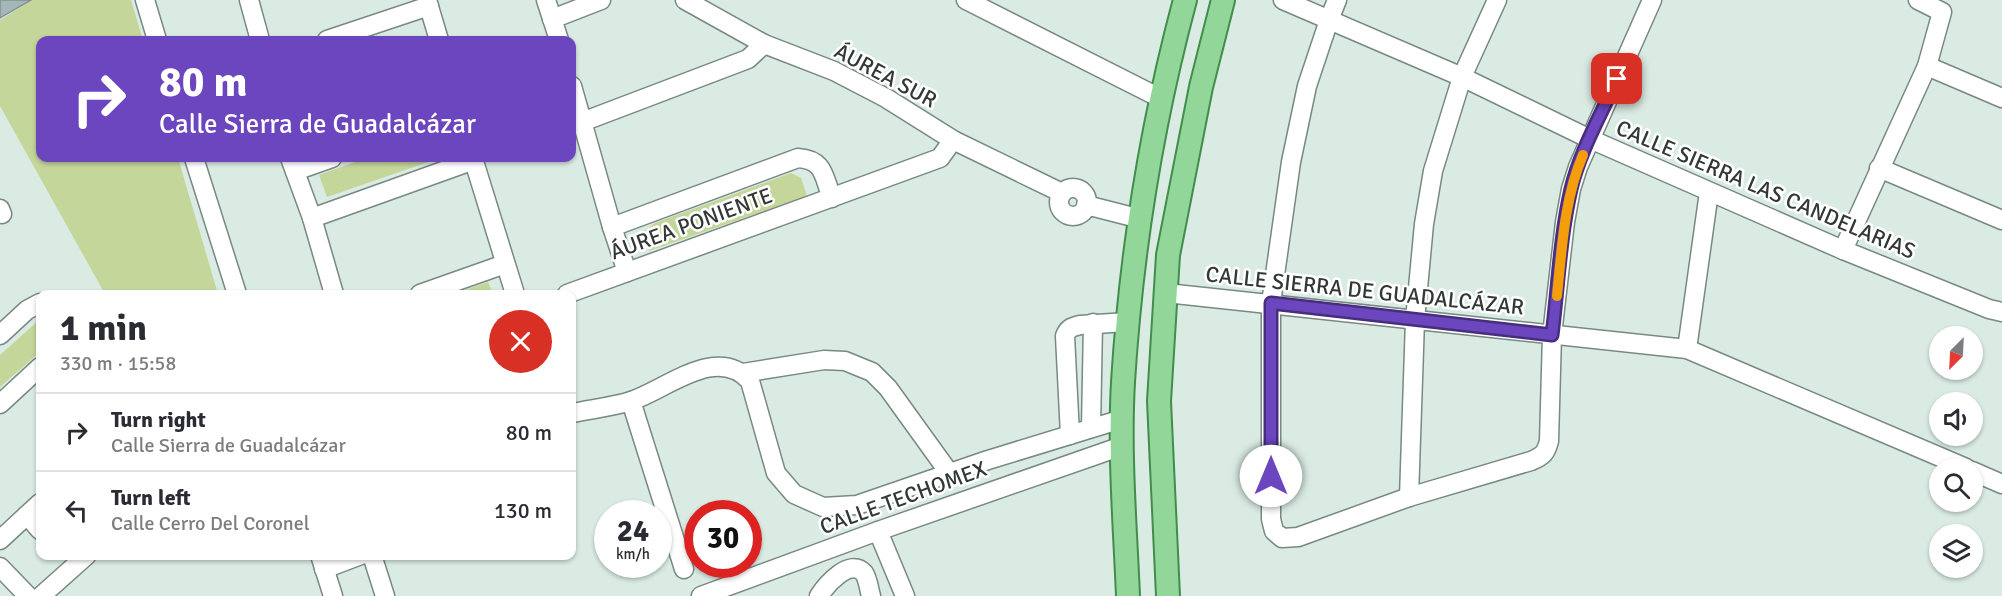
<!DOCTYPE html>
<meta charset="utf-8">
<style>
body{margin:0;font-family:Signika,sans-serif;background:#f7f7f7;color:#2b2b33;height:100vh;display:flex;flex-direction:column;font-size:22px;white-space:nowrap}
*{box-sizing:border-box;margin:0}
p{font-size:20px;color:#7c7c81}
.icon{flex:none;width:33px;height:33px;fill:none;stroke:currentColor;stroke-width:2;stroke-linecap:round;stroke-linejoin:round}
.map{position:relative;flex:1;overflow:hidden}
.drawer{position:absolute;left:36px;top:290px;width:540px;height:270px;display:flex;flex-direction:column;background:#fff;border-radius:12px;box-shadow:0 2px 4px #0004}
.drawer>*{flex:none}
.hud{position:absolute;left:36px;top:36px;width:540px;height:126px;border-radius:12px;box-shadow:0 2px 4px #0004;background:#6c46bf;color:#fff;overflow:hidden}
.needle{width:39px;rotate:204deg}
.tools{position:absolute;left:1929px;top:326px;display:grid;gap:12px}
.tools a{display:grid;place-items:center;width:54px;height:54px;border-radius:50%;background:#fff;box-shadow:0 2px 4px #0004;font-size:30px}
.speed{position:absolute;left:594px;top:500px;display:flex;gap:12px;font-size:30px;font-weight:700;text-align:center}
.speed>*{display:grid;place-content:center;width:78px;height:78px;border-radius:50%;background:#fff;box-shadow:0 2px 4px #0004;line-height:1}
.speed small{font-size:15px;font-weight:400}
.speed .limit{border:9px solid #d22;background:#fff;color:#111}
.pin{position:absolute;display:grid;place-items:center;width:51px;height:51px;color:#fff;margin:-26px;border-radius:12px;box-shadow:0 3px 9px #0006}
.me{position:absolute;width:66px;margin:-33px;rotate:0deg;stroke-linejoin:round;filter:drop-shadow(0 0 4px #0008)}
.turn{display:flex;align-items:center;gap:21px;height:126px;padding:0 24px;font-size:27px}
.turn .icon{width:78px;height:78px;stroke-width:2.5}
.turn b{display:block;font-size:42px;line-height:51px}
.round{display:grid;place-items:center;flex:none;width:63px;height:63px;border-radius:32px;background:#f7f7f7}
.overview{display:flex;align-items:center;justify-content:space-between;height:102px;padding:0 24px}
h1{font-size:36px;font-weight:700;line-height:45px}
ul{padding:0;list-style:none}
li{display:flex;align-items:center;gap:18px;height:78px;padding:0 24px;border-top:2px solid #e1e1e2}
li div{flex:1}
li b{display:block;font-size:22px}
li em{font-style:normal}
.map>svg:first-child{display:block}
</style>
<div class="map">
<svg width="2002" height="596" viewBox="0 0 2002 596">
<rect width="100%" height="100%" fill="#daebe4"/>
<!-- green -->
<g fill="#c5d69a">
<path d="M29,0h102l12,40h-103v118h138l40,136h-113l-105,-188v-86l29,-18z"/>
<path d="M366,158h74l-113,39 -8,-22z"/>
<path d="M791,173l10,5 6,18 -158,55 -8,-18 14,-10z"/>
<path d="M488,282l5,12h-39z"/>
<path d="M39,320h1v32l-40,35v-32z"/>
</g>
<!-- building -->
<path fill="#a4b7b6" stroke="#809292" stroke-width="1.5" d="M0,0h31l-31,18z"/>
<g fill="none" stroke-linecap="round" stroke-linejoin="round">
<defs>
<g id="minor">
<path d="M145,0l12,40"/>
<path d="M249,0l11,40"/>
<path d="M427,0l12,40"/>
<path d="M546,0l13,40"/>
<path d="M685,0l79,44 70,27 52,27 67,42 109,53"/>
<path d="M966,0l194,98"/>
<path d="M1283,0l179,77 128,62 253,111 146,59 13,3"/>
<path d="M1337,0l-8,20 -22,66 -16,76 -20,141v216l3,12 8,7 16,-1 111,-40 122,-36c12,-5 15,-8 18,-20l3,-106 13,-113 6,-33 7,-22 74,-167"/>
<path d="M552,19l49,-19"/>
<path d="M327,40l102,-34"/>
<path d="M1927,66l75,32"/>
<path d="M572,86l40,141 15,45"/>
<path d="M582,122l166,-63 16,-15"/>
<path d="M194,158l43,136"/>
<path d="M290,158l22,60 22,76"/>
<path d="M473,158l42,136"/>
<path d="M1879,168l123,52"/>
<path d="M295,171l37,-13"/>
<circle cx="1073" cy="202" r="14"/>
<path d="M1086,205l55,14"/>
<path d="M0,209l2,5"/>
<path d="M312,218l162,-58"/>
<path d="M612,227l186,-69c27,2 25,18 34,40"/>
<path d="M1843,250l84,-184 15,-54 -24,-12"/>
<path d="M1166,293l521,56 279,119"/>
<path d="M420,294l85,-30"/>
<path d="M567,294l373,-136 13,-18"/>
<path d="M0,335l27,-25 13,-7"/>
<path d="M1687,349l22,-157"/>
<path d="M743,373l81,-13 21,1 27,11 16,16 62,86"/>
<path d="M631,401l53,168"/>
<path d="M0,404l40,-37"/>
<path d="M572,413c19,-4 40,-6 59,-12 36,-12 86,-57 119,-20l26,92 18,21 29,13 34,-2 131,-45 134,-41"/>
<path d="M1091,428l2,-105"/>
<path d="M1070,435l-5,-99c3,-8 7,-9 15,-11l48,-3"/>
<path d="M1972,471l30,13"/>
<path d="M1409,497l6,-177 9,-96 9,-53 29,-94 35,-77"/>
<path d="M27,515l13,15"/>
<path d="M878,531l27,65"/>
<path d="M0,540l40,-37"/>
<path d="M320,555l13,41"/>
<path d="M372,555l13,41"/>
<path d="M0,567l28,29"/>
<path d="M324,569l37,-14"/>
<path d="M41,596l46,-41"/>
<path d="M701,596l177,-65 244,-85"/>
<path d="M819,596c7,-11 31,-39 45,-23 4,6 5,16 7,23"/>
</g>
<g id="major">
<path d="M1128,596c-3,-71 -9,-143 -5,-214 8,-127 29,-259 62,-382"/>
<path d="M1168,596l-9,-195 9,-146 33,-168 22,-87"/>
</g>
</defs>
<!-- minor casing -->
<use href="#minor" stroke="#788882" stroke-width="21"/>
<!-- major casing -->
<use href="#major" stroke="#418d4b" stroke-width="26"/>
<!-- minor -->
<use href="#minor" stroke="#fff" stroke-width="18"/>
<!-- major -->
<use href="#major" stroke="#92d69a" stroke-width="22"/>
</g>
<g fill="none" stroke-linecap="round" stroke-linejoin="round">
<defs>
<path id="route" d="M1271,476v-173l281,32c6,-48 8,-98 19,-146 9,-38 30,-74 46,-110"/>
</defs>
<!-- route casing -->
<use href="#route" stroke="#462e7c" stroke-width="15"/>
<!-- route -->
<use href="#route" stroke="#6c46bf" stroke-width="10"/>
<!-- slow -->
<path stroke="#f59e0b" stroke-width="10" d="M1557,296c5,-47 7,-97 26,-141"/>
</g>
<g text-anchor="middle" stroke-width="5" stroke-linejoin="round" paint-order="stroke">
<!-- street labels -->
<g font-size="22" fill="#323836" stroke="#fff">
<text transform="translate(886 75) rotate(28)" y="8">ÁUREA SUR</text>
<text transform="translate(1766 189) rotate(23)" y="8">CALLE SIERRA LAS CANDELARIAS</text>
<text transform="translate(691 223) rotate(-20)" y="8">ÁUREA PONIENTE</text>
<text transform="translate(1365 290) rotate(6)" y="8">CALLE SIERRA DE GUADALCÁZAR</text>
<text transform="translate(903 497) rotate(-20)" y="8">CALLE TECHOMEX</text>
</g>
</g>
</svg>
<div class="tools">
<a><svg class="needle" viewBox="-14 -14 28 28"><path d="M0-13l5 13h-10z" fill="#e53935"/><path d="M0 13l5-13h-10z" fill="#7c7c81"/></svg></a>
<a><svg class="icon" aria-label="sound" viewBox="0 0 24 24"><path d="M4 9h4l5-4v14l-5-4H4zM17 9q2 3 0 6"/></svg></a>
<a><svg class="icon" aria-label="search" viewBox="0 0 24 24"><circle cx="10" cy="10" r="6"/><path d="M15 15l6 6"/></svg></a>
<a><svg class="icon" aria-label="layers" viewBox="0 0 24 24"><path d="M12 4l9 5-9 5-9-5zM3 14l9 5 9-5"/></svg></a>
</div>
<div class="speed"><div>24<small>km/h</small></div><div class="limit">30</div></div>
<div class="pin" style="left:1617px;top:79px;background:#d93025"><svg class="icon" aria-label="arrive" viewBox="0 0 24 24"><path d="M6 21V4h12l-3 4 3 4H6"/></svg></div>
<svg class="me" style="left:1271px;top:476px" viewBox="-20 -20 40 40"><circle r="19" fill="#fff"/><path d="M0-13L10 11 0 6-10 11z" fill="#6c46bf"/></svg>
<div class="hud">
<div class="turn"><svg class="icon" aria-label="right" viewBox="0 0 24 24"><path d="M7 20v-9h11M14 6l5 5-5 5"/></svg><div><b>80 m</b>Calle Sierra de Guadalcázar</div></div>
</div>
<section class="drawer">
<div class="overview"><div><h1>1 min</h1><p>330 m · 15:58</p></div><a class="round" style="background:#d93025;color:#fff"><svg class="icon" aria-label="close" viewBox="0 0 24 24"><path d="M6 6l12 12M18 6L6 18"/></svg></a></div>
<ul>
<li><svg class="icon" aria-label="right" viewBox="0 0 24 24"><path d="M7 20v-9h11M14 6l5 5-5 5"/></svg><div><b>Turn right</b><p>Calle Sierra de Guadalcázar</p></div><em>80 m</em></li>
<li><svg class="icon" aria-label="left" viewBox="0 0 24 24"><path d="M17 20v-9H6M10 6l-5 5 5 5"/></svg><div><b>Turn left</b><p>Calle Cerro Del Coronel</p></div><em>130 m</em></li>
</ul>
</section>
</div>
